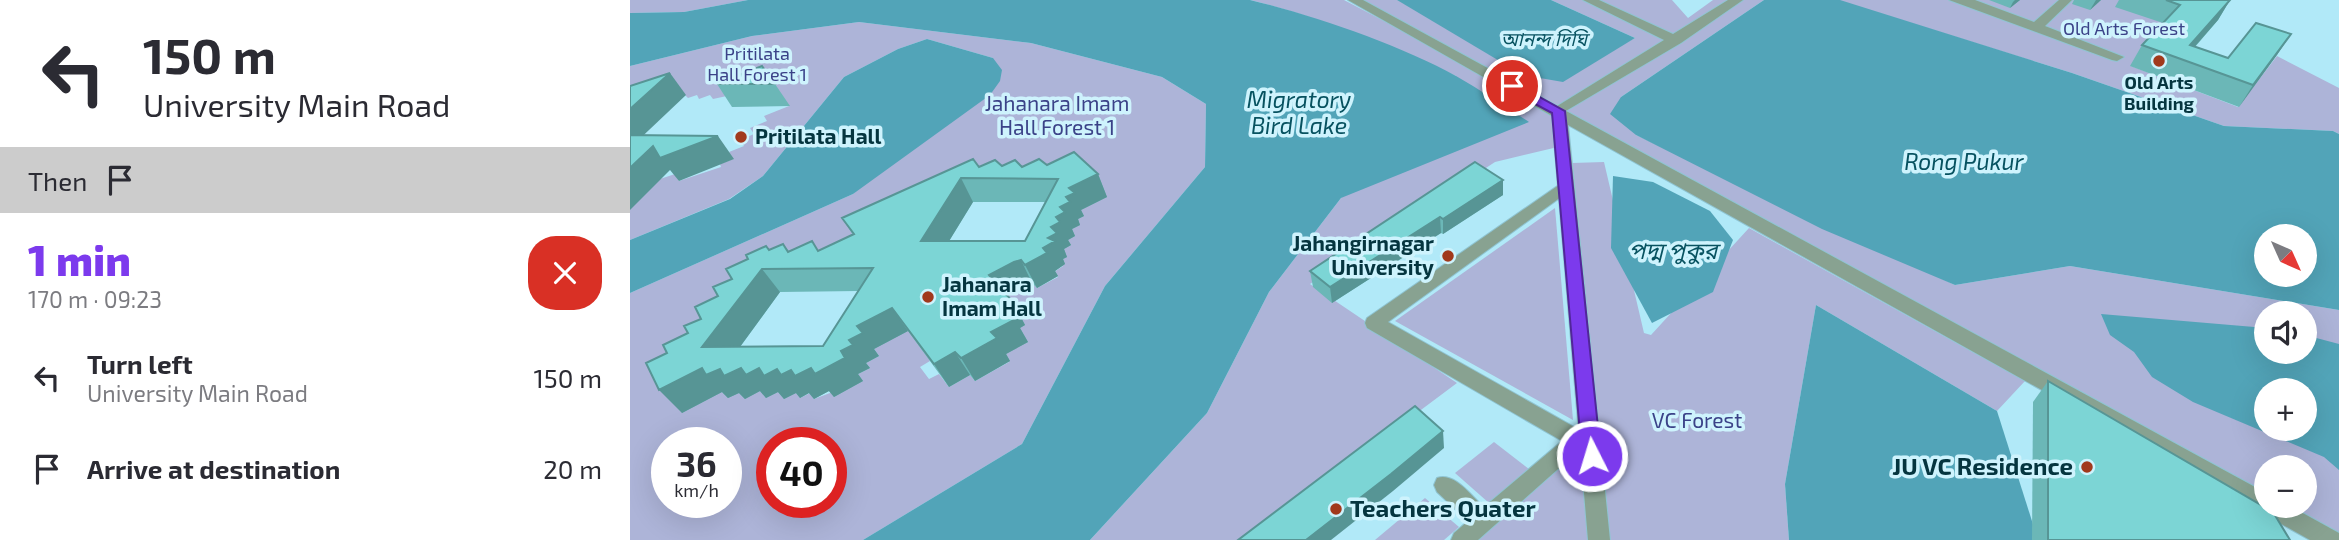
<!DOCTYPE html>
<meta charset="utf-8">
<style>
body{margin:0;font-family:"Exo 2","Noto Sans Bengali",sans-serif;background:#f2f2f3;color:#2b2b33;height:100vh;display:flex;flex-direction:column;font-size:26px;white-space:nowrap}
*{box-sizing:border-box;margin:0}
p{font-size:23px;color:#7c7c81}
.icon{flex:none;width:38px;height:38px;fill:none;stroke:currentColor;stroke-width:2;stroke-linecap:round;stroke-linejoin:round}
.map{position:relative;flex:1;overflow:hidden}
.sheet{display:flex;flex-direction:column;background:#fff;width:630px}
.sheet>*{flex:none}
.top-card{background:#fff;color:#2b2b33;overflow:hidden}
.needle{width:46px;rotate:135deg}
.tools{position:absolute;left:1624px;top:224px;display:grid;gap:14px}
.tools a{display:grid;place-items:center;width:63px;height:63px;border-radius:50%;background:#fff;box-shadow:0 7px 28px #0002;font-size:35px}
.speed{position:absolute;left:21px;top:427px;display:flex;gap:14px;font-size:35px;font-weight:700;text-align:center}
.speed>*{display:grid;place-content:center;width:91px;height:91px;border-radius:50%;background:#fff;box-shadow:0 7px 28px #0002;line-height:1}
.speed small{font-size:18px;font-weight:400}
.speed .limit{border:10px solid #d22;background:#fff;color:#111}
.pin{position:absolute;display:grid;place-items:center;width:60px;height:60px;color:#fff;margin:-30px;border:4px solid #fff;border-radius:50%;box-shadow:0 2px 7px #0007}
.me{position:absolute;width:77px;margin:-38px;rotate:355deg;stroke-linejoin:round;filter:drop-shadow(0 0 5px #0008)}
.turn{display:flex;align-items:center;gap:24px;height:147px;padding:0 28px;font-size:32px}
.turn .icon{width:91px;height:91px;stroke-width:2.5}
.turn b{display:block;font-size:49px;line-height:60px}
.then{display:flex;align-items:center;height:66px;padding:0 28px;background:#0003;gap:14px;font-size:26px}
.round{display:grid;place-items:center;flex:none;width:74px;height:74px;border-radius:28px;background:#f2f2f3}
.head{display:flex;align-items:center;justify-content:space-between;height:119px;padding:0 28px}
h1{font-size:42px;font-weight:800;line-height:52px;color:#7c3aed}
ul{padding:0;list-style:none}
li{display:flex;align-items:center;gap:21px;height:91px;padding:0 28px}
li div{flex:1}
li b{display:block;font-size:26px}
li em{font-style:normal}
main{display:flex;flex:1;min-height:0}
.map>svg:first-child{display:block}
</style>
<main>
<section class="sheet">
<div class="top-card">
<div class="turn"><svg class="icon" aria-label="left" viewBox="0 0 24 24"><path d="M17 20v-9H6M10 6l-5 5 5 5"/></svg><div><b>150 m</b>University Main Road</div></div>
<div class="then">Then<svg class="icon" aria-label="arrive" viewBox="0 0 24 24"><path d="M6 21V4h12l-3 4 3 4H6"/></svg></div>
</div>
<div class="head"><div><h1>1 min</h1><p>170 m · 09:23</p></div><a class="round" style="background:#d93025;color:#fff"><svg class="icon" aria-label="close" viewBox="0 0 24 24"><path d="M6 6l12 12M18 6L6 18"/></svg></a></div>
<ul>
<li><svg class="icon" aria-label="left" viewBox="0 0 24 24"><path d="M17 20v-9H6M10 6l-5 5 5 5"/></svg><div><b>Turn left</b><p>University Main Road</p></div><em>150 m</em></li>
<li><svg class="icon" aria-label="arrive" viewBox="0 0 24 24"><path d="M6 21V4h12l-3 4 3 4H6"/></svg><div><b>Arrive at destination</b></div><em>20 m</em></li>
</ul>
</section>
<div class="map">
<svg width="1709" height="540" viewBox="0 0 1709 540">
<rect width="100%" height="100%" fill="#b1e9f8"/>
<!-- green -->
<g fill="#adb4d8" fill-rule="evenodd">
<path d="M0,0h118l-64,12 -54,1z"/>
<path d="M620,0h94l143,75 -133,-75h43l217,49 21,-11 -84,-38h121l16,18 25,-18h51l-143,97 15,38 319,150 115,-19 269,44v230h-8l-61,-34h35v-39h-39v37l-700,-393 86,-56 -93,56 3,35 -67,16 -185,122 147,99 -210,157h-157l117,-127 62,-121 72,-94 115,-122c-65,-31 -136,-59 -206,-76zM1636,313h39v39h-39zM1636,390h39v39h-39z"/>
<path d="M1207,0h339l8,9 -53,57 107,41 39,-51 62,32v46l-6,-3 -109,-5 -152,-53z"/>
<path d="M229,22l172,21 131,34 44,27 -1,63 -100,119 -83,158 -159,96h-233v-247l223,-99 140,-136 -66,-19 -29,10 -54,28 -81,99 -34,23 -99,41v-60l30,-1 15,-5 4,7 42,-14 -1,-3 13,-5 -4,-7 15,-6 -4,-6 14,-6 -4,-6 17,-7 -3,-5 25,-10 -53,-12 -23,5 -3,-4 -11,4 -2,-4 -9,3 -3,-3 -55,28v-57l122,-30zM327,195l149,1 -27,15 -21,50 5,5 -9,6 4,5 -21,11 -5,-6 -50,26 27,54 -34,19 -5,-6 -21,12 -10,-13 -10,5 -9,-12 10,-6 -13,-46 -43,34 5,7 -13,7 4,5 -12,6 4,7 -48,18 -4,-6 -10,5 -3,-6 -127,-6 130,-119zM37,443h59v59h-59zM142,443h59v59h-59z"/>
<path d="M974,162l40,171 7,2 98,-107 276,153 -28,30 -181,-106 -31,179 4,56h-179l-38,-377z"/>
<path d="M925,208l18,212 -178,-99z"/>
<path d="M959,428l10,112h-137z"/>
<path d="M864,442l35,27 -40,34 -34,-30z"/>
<path d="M795,498l34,29 -15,13h-69z"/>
</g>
<!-- water -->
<g fill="#52a4b8" fill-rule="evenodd">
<path d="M118,0h502c63,15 150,45 206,76 25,14 49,31 73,46l-188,76 -72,94 -62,121 -117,127h-227l159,-96 83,-158 100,-119 1,-63 -44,-27 -131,-34 -172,-21 -107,14 -122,30v-53l54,-1z"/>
<path d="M767,0h154l84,38 -72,44 -40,-7z"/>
<path d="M1134,0h76l232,73 152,53 109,5 6,3v176l-269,-44 -115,19 -133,-56 -186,-94 -26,-21 11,-17zM1675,236v39h-39v-39z"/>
<path d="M297,39l66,19 9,12 -2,11 -10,14 -137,99 -223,99v-53l100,-41 33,-23 81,-99 54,-28z"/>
<path d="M983,176l40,6 57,29 23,29 -20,52 -61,31 -41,-75z"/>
<path d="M1186,305l181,106 41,129h-249l-4,-56z"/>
<path d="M1471,314l165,14v24h39v-17l34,9v126l-15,-13 -131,-55 -41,-25 -18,-25 -24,-17zM1675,390v39h-39v-39z"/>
</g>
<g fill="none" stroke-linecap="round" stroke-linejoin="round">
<defs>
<g id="minor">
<path d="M953,0h16l74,34 55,-34h15l-62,43 -122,72 -7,-4 2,-3 110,-68z"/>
<path d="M1319,0h26l59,22 25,-22h13l-27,26 79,31 -7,4 -5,-1z"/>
<path d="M936,180l8,5 -2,4 -184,133 188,106 10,-5 7,3 3,6 -3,6 -115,102h-27l3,-7 14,-12 -31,-29 -3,-7 3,-7c18,-6 34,18 47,29l78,-66 -195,-113 -2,-5 2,-5z"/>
</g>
<path id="tertiary" d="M718,0h15l903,493v13h24l49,27v7h-29l-742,-415 42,415h-22l-36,-424z"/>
</defs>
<!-- minor casing -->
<use href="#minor" stroke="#8fc5d3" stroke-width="2"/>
<!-- tertiary casing -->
<use href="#tertiary" stroke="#8fc5d3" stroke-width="2"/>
<!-- minor -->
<use href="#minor" fill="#88a291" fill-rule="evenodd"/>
<!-- tertiary -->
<use href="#tertiary" fill="#88a291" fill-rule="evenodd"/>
</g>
<!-- wall -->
<g fill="#6bb7b7" fill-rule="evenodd">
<path d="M1359,0h31l-10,8z"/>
<path d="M1444,0h27l-11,10 -18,-6z"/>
<path d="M1489,0h111l-12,20 -23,27 33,11 63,-24 -52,73 -109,-41 12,-21 21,-22 -48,-16z"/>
<path d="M87,84h58l15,22 -58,1z"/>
<path d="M417,165l51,9 9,23 -26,13 3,6 -6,3 2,6 -8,4 3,7 -7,4 3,5 -7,4 3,8 -4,2 2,5 -10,7 3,5 -21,12 -5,-5 -6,2 -19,10 6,7 12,23 -5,3 8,14 -22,12 4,7 -35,20 -5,-6 -21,12 -41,-56 -34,18 5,7 -13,7 4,5 -12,6 5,7 -29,16 -5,-6 -15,8 -5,-6 -9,5 -4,-5 -12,6 -6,-7 -12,6 -6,-7 -15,8 -6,-6 -11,5 -6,-6 -40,21 -15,-60 21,-20 13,-14 31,-40 37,-29 14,-6 6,7h29l35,-16 -11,-17 137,-51h43zM343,202h72l-20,39h-76zM228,291l-35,55 -83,1 40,-55z"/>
<path d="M873,180v15l-60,39 -2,-1 -109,70 -19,-16 -3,-16z"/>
<path d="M1418,381l242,159h-258l1,-138z"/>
</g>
<!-- shaded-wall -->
<g fill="#579595">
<path d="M1385,0h5l-10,8 3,-6z"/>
<path d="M1466,0h5l-11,10z"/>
<path d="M1600,0l-12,20 -35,40 7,-15z"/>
<path d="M1661,34l-14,21 -38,52 14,-22z"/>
<path d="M40,73l16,22 -56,53v-39z"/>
<path d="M88,136l16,23 -55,22 -9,-11 -40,40v-42l23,-22z"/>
<path d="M468,174l9,23 -26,13 3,6 -6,3 2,6 -8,4 3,7 -7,4 3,5 -7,4 3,8 -4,2 2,5 -10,7 3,5 -21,12 -12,-23 18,-17 5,-10 3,-11 9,-20 6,-10 3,-9z"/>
<path d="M331,178l12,24 -38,62 -14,-23z"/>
<path d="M873,180v15l-60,39v-15z"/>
<path d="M810,217l1,16 -109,70 -2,-16z"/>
<path d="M391,260l11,23 -6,2 -24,13 -13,-23 25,-13z"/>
<path d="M132,269l18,23 -57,78 -21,-23z"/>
<path d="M383,302l12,23 -5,3 8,14 -22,12 4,7 -35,20 -14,-23 30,-26 14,-26z"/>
<path d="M262,308l16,23 -34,18 5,7 -13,7 4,5 -12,6 5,7 -29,16 -5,-6 -15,8 -5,-6 -9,5 -4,-5 -12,6 -6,-7 -12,6 -6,-7 -15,8 -6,-6 -11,5 -6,-6 -40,21 -23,-23 43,-22h39l50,2 50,-19 8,-11 8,-14z"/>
<path d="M325,352l15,23 -21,12 -15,-23z"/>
<path d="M813,431l1,17 -51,43 -62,49h-25z"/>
</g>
<!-- building -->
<g fill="#7cd5d5" stroke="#579595" stroke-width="2" fill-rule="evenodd">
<path d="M1536,0h64l-40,45 38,13 28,-35 35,11 -38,51 -111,-40 38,-40z"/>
<path d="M132,66l13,18h-58z"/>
<path d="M40,73l-40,36v-23z"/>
<path d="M0,135l88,1 -58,22 -7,-12 -23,22z"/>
<path d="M444,152l24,22 -29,14 6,5 -9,4 4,5 -10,5 5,5 -9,5 4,5 -9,5 6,6 -9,5 7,3 -12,7 4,5 -22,12 -4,-5 -7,2 -25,13 24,27 -8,4 11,13 -25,13 6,6 -36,20 -6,-6 -21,12 -42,-56 -35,18 6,7 -14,7 4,5 -12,6 4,7 -30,16 -4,-6 -16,8 -4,-6 -10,5 -4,-6 -13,7 -5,-8 -13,7 -5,-7 -17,8 -4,-7 -14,6 -4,-7 -43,22 -13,-27 21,-10 -4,-8 25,-12 -4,-7 17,-7 -6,-12 23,-11 -5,-9 19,-8 -6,-10 22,-10 -2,-4 20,-9 3,4 14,-6 5,8 24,-11 6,10 36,-17 -12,-16 131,-59 6,8 16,-7 7,6 13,-6 7,7 17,-8 8,6zM331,178l97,1 -33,62h-104zM243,268l-50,78 -121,1 60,-78z"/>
<path d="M845,162l28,18 -60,39 -3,-2 -110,70 -20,-16z"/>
<path d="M1418,381l225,131 17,28h-242z"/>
<path d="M785,406l28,25 -52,43 -85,66h-68z"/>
</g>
<!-- route -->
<path fill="#7c3aed" stroke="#51269a" stroke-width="2" d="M877,84h9l49,27 36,345 -3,6h-13l-3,-6 -30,-343 -45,-24z"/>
<!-- markers -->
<g fill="#a1391c" stroke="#cef3fd" stroke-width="2.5">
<circle cx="1529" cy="61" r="7"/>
<circle cx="111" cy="137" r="7"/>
<circle cx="818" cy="256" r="7"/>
<circle cx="298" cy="297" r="7"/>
<circle cx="1457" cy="467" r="7"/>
<circle cx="706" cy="509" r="7"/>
</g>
<g text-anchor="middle" stroke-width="7" stroke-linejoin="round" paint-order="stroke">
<!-- far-park labels -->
<g font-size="18" fill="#3b4288" stroke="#cef3fd">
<text x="1494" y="35">Old Arts Forest</text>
<text x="127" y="60">Pritilata<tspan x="127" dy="21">Hall Forest 1</tspan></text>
</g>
<!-- far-poi labels -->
<g font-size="18" font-weight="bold" fill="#05353f" stroke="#cef3fd">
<text x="1529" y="89">Old Arts<tspan x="1529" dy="21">Building</tspan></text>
</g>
<!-- far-water labels -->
<g font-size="19" font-style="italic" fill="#075260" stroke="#cef3fd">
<text x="914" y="46">আনন্দ দিঘি</text>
</g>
<!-- park labels -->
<g font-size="21" fill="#3b4288" stroke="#cef3fd">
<text x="427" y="111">Jahanara Imam<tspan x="427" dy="24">Hall Forest 1</tspan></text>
<text x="1067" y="428">VC Forest</text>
</g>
<!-- poi labels -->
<g font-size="21" font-weight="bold" fill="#05353f" stroke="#cef3fd" text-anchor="start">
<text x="125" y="144">Pritilata Hall</text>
<text x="804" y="251" text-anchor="end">Jahangirnagar<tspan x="804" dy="24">University</tspan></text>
<text x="312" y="292">Jahanara<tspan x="312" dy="24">Imam Hall</tspan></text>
</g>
<!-- water labels -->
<g font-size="23" font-style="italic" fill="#075260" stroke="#cef3fd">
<text x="669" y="108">Migratory<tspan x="669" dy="26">Bird Lake</tspan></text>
<text x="1334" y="170">Rong Pukur</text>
<text x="1043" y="259">পদ্ম পুকুর</text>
</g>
<!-- near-poi labels -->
<g font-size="24" font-weight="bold" fill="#05353f" stroke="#cef3fd" text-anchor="end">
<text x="1443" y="475">JU VC Residence</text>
<text x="720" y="517" text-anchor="start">Teachers Quater</text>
</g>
</g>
</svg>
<div class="tools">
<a><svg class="needle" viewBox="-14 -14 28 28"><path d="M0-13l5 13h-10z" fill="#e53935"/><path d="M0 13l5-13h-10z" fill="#7c7c81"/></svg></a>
<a><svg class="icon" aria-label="sound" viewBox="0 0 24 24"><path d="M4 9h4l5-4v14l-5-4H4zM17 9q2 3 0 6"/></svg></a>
<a>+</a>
<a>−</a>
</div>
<div class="speed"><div>36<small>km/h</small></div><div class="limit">40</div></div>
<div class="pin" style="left:882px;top:86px;background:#d93025"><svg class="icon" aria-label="arrive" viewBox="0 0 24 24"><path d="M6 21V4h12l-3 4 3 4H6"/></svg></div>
<svg class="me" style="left:962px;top:456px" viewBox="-20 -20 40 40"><circle r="17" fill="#7c3aed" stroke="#fff" stroke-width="3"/><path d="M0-11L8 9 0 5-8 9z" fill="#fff"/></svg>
</div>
</main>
